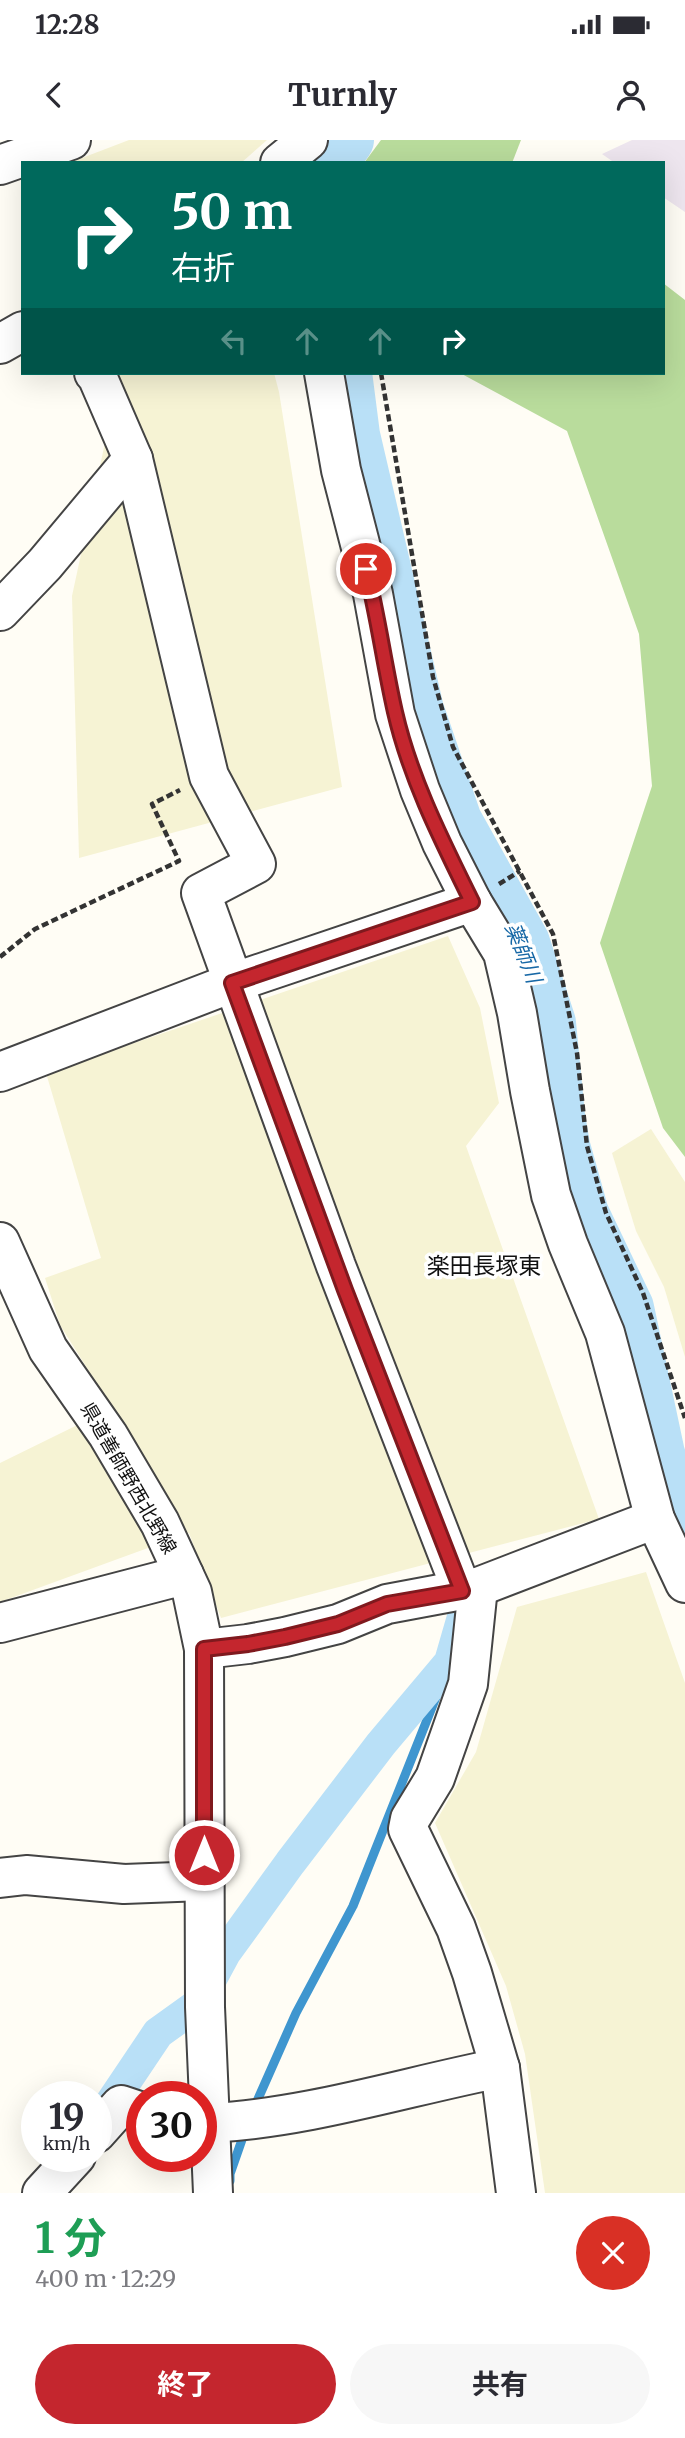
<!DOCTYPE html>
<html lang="ja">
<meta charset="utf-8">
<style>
body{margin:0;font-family:Merriweather,"Noto Sans JP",serif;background:#f7f7f7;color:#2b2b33;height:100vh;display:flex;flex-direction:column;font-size:26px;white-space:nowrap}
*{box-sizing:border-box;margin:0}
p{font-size:23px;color:#7c7c81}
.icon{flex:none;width:38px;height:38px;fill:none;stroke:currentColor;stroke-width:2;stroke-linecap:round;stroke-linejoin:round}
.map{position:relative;height:2053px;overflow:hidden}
.panel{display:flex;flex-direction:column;background:#fff;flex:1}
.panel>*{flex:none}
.banner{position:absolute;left:21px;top:21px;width:644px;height:214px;border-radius:0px;box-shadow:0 7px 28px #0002;background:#00695c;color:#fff;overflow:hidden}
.speed{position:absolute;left:21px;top:1941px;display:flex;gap:14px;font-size:35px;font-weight:700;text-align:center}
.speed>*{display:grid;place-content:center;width:91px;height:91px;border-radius:50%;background:#fff;box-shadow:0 7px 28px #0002;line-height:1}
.speed small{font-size:18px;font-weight:400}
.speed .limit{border:10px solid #d22;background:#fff;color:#111}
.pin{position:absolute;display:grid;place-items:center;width:60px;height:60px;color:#fff;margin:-30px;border:4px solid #fff;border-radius:50%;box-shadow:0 2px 7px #0007}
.me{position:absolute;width:77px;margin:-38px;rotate:0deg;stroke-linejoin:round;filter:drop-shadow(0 0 5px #0008)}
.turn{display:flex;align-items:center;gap:24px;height:147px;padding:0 35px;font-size:32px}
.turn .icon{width:91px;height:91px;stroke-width:2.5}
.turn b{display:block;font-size:49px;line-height:60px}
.lanes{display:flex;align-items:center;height:66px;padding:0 35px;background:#0003;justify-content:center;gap:35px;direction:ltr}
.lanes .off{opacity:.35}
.round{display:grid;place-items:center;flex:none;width:74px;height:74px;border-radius:37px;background:#f7f7f7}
.summary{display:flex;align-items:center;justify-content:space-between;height:119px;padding:0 35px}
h1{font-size:42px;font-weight:700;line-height:52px;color:#1e9e55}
.cta{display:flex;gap:14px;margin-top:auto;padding:14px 35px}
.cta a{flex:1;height:80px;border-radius:42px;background:#c4262e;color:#fff;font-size:28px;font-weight:700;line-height:80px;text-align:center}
.cta a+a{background:#f7f7f7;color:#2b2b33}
.status{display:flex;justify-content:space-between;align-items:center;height:49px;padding:0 35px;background:#fff;direction:ltr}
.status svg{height:19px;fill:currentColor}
header{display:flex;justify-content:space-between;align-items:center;height:91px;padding:0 35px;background:#fff;font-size:32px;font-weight:700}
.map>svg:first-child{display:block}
</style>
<div class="status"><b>12:28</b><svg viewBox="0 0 49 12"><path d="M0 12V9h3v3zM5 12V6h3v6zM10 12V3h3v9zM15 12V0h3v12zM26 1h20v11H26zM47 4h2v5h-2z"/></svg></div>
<header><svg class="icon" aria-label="back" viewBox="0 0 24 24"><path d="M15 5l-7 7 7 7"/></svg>Turnly<svg class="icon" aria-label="person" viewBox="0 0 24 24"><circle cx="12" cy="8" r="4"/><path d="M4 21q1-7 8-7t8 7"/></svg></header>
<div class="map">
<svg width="685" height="2053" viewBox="0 0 685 2053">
<rect width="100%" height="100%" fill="#fffdf5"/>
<!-- industrial -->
<path fill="#eee6ef" d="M632,0h53v72l-22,-15v-34h-48l-13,-9z"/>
<!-- farmland -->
<g fill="#f6f3d4">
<path d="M129,0h138l-26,23h-172z"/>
<path d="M120,233h154l5,19 63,395 -263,71 -7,-262z"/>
<path d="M448,796l32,72 19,95 -33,43 133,373 -378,99 -32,-85 -189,69v-139l112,-55 -52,-83 -15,-47 56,-20 -55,-185z"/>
<path d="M651,989l34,53v175l-21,-70 -28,-56 -24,-78z"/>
<path d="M646,1432l39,111v510h-140l-20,-139 -19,-68 -71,-163 41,-71 41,-145z"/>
</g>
<!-- forest -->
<g fill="#b9dc9c">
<path d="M381,0h140l-9,23h-148z"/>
<path d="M663,143l22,17v857l-22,-29 -63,-185 52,-157 -13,-152 -72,-203 -107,-58h203z"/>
</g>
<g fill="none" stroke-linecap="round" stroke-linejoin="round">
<!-- stream -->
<g stroke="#3f96cf" stroke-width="9">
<path d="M254,1968l42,-95 57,-107 97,-244"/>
<path d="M230,2041v-7l15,-43"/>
</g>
<!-- canal -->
<path stroke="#b9e0f7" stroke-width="32" d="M96,1980l11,-11 51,-76 39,-28 28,-52 65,-90 91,-119 69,-82 13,-45"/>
<!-- river -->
<g stroke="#b9e0f7" stroke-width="54">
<path d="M330,23l17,-23"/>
<path d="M345,233l8,62 64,275 38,111 68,122 26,80 9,93 5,30 19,68 45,94 31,146 27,85"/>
</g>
<defs>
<g id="minor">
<path d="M280,23l28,-23"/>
<path d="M0,25l71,-25"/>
<path d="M0,204l23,-13"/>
<path d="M94,233l3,3 36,83 76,317 47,88 -55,29 135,373 126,325"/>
<path d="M324,233l17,97 32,124 22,120 25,76 22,53 30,59 31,51 14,60 13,78 21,104 17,49 37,89 50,186 30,64"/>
<path d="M0,471l45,-47 88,-105"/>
<path d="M0,932l232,-89 240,-81"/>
<path d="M0,1102l48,107 60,86 52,88 32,69 12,57 1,358 8,186"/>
<path d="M478,1447l-10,97 -33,94 -25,41 -2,10 48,99 16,45 28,95 16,125"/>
<path d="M0,1483l184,-48"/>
<path d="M204,1509l44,-5 37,-7 53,-13 49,-20 91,-17 177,-68"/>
<path d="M0,1738l26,-3 98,9 79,-3"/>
<path d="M210,1983c98,-5 194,-36 290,-55"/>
<path d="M96,1993l25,-28 21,7"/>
<path d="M42,2053l34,-37"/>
</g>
</defs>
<!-- minor casing -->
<use href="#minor" stroke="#444" stroke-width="42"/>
<!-- path -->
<g stroke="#333" stroke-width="4.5" stroke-dasharray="7 3.5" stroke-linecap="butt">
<path d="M381,233l52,304 20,70 100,187 24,119 10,93 19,67 37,80 42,125"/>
<path d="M499,744l21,-13"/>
<path d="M0,817l35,-28 144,-68 -27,-57 28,-14"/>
</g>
<!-- minor -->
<use href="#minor" stroke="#fff" stroke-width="38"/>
</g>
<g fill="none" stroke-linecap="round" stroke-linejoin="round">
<defs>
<path id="route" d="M204,1715v-206l44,-5 37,-7 53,-13 49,-20 75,-13 -117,-301 -113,-307 240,-81c-30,-61 -62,-124 -77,-190 -11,-48 -17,-96 -29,-143"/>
</defs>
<!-- route casing -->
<use href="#route" stroke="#7f191e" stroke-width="18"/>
<!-- route -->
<use href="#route" stroke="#c4262e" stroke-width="12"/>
</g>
<g text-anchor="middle" stroke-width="7" stroke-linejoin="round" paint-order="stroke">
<!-- street labels -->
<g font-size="19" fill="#111" stroke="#fff">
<text transform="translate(129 1338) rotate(60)" y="7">県道善師野西北野線</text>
</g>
<!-- water labels -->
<g font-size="21" font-style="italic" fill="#1768a6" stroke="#fff">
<text transform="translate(523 813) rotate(68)" y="7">薬師川</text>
</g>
<!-- quarter labels -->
<g font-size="23" fill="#111" stroke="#fff">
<text x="484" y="1134">楽田長塚東</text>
</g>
</g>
</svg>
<div class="speed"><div>19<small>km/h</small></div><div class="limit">30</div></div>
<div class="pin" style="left:366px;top:429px;background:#d93025"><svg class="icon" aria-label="arrive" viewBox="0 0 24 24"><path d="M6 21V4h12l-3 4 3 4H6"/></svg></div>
<svg class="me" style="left:204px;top:1715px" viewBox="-20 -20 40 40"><circle r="17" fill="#c4262e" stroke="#fff" stroke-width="3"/><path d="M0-11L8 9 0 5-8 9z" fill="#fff"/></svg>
<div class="banner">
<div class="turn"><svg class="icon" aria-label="right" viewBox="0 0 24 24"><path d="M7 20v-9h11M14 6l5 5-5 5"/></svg><div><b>50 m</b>右折</div></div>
<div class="lanes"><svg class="icon off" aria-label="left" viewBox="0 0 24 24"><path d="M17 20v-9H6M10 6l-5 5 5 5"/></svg><svg class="icon off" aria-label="ahead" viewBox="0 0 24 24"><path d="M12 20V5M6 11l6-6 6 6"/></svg><svg class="icon off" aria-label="ahead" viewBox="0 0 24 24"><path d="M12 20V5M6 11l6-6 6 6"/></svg><svg class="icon" aria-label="right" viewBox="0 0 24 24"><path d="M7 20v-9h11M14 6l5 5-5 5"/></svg></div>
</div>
</div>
<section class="panel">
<div class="summary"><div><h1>1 分</h1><p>400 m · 12:29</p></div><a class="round" style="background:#d93025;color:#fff"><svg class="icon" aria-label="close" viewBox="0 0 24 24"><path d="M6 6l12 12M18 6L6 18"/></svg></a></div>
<div class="cta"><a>終了</a><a>共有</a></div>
</section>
